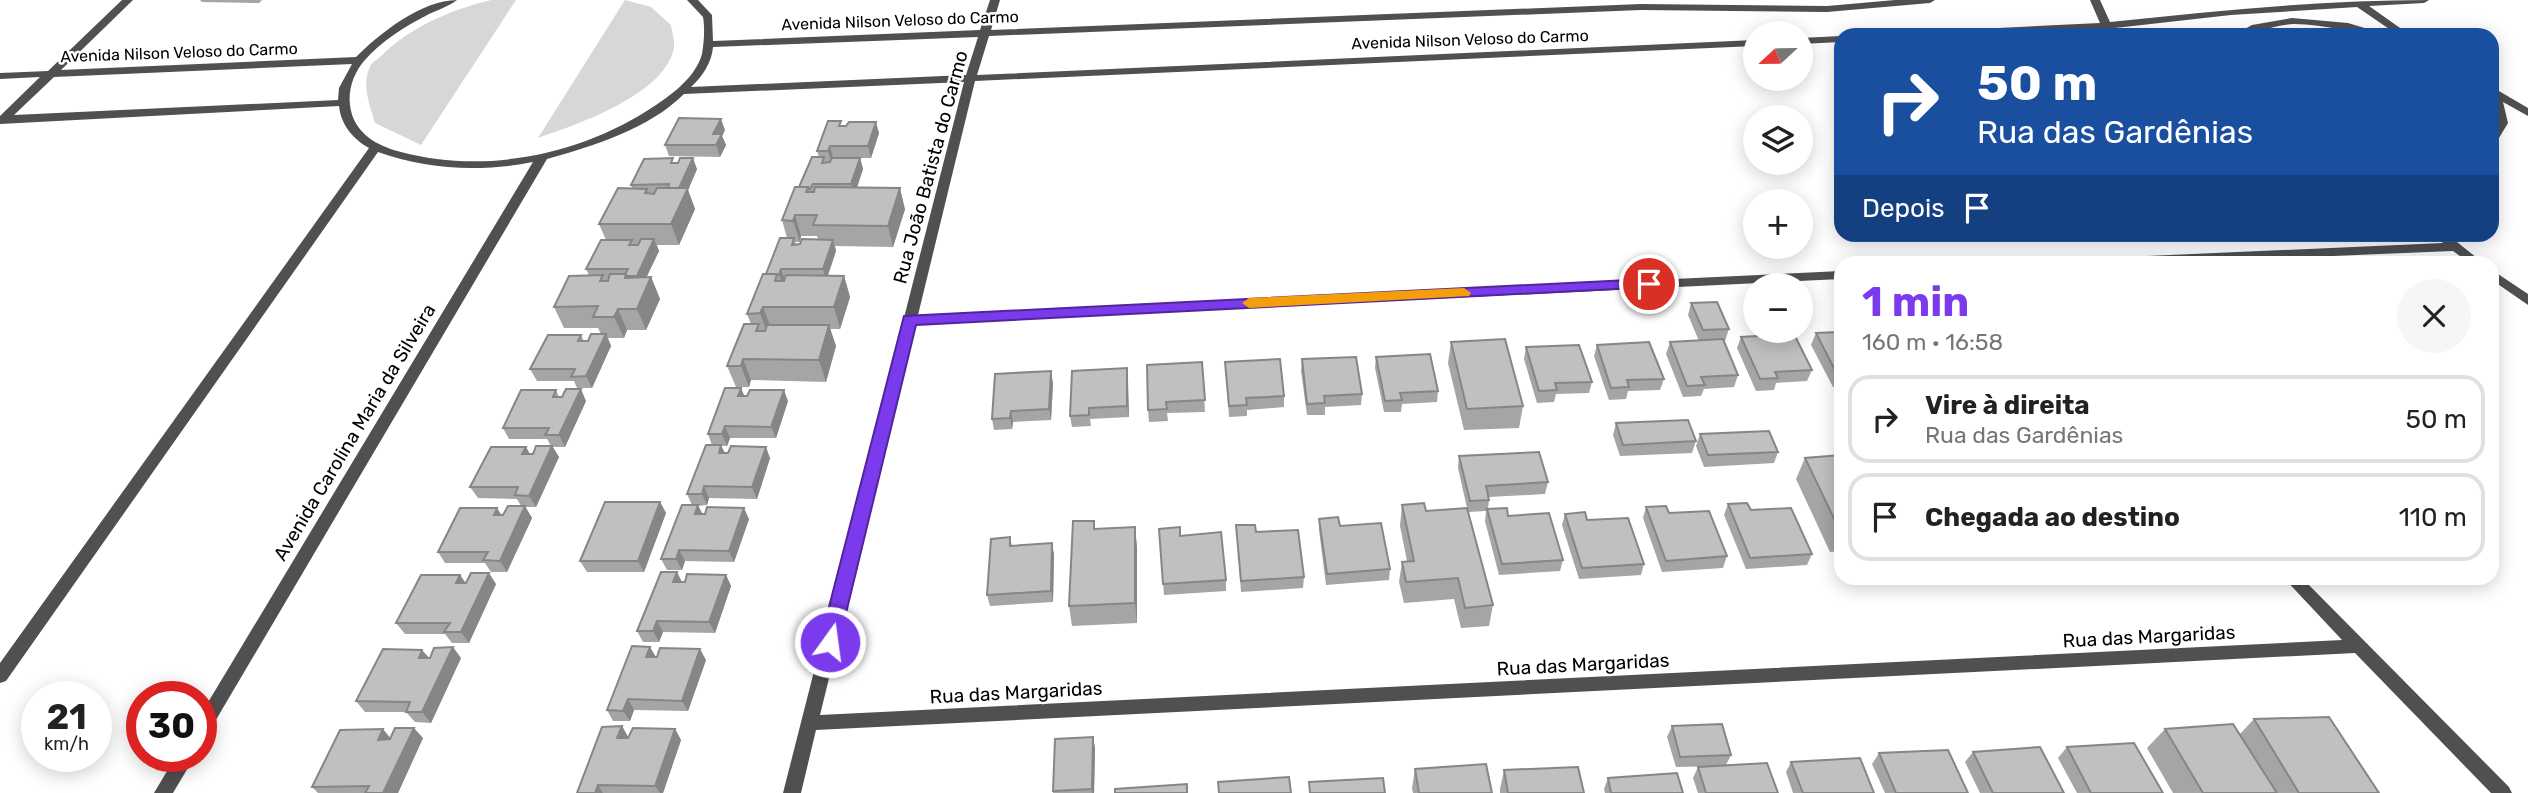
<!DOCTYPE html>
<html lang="pt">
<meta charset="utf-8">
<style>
body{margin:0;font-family:Rubik,sans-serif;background:#f6f6f6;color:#222;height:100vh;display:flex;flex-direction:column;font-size:26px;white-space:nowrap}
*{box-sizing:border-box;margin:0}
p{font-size:23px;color:#767676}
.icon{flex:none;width:38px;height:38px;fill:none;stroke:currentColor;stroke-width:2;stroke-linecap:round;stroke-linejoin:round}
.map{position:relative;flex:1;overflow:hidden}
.details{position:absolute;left:1834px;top:256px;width:665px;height:329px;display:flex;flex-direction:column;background:#fff;border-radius:21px;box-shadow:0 4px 18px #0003}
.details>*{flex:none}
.top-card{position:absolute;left:1834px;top:28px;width:665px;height:214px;border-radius:21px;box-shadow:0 4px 18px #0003;background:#1a4fa0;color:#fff;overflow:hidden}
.needle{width:46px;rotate:248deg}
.tools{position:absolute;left:1743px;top:21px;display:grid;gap:14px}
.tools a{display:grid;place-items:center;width:70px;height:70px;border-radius:50%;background:#fff;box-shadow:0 4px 18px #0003;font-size:35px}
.speed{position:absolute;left:21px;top:681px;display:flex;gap:14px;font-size:35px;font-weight:700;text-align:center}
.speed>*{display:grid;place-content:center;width:91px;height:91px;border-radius:50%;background:#fff;box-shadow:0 4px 18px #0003;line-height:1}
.speed small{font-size:18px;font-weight:400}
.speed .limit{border:10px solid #d22;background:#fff;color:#111}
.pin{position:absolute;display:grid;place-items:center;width:60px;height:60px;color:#fff;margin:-30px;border:4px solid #fff;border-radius:50%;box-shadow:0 2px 7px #0007}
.me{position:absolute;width:77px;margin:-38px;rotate:14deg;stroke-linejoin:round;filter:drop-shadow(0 0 5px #0008)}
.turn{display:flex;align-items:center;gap:24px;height:147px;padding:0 28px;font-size:32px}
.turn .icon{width:91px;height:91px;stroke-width:2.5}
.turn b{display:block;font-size:49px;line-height:60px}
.then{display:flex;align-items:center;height:66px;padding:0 28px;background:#0003;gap:14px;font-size:26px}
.round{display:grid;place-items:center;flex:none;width:74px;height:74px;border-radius:37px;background:#f6f6f6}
.headline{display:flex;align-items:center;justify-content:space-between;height:119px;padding:0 28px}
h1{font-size:42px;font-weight:700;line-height:52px;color:#7c3aed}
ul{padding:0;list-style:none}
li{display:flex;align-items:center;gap:21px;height:88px;margin:0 14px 10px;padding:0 14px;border:4px solid #e0e0e0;border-radius:21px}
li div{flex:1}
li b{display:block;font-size:26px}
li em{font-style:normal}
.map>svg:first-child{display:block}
</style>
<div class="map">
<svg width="2528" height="793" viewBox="0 0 2528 793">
<rect width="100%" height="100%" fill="#fff"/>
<!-- green -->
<g fill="#d7d7d7">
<path d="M491,0h25l-95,145 -46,-22c-5,-17 -13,-36 -6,-54 1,-5 7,-9 11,-12 30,-30 70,-47 111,-57z"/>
<path d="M625,0l26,7 20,18c1,7 4,16 3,22 -7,47 -98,78 -136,91z"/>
</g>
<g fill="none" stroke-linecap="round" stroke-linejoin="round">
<!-- street -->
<g fill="#505050" fill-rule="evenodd">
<path d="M122,0h11l-72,70 295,-13c24,-24 66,-57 101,-57 -8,6 -19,10 -28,14 -23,12 -48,27 -65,47 -10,12 -16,28 -14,44 3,28 27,41 51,47 85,23 183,2 255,-47 18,-12 40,-29 46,-51 2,-12 3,-26 1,-37l-16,-17h11l14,15 1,26 267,-11 10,-30h10l-9,30 650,-26 186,2 68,-6h40l-5,3 -103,9 -186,-2 -652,26 -12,39 778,-35v6l-780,35 -57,234 923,-44v8l-925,45 -96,391 1522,-75 -58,-62h18l207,209 3,6h-21l-136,-140 -1539,77 -15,63h-18l181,-711 -280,12c-35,35 -91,52 -137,65l-340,576 -6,3v-24l332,-552c-51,10 -106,8 -155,-10l-372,529 -6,2v-20l369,-515c-16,-9 -28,-23 -30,-42l-339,18v-8l40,-39 -40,2v-6l48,-2zM978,37l-12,38 -275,12c11,-10 21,-25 22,-40zM352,64l-13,24 -1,12 -324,15 40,-38z"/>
<path d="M2090,0h10l10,22c106,-11 212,-22 319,-22l-5,3 -55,3 41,29h-12l-41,-28 -126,8 -125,14 -124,6h-71l5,-3 184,-9z"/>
<path d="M2292,18l56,5 40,12c-32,0 -62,-11 -94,-11 -21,1 -40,11 -60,11l18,-10z"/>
<path d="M1841,36v6l-40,2v-6z"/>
<path d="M2492,87l36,21v8l-25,-14 5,21 -12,20 -4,1v-13l4,-8z"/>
<path d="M2432,234h15l35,28h-14l-15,-11 -266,11h-91l6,-4 341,-15z"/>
<path d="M2492,270l36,24v11l-36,-25z"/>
<path d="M176,756h19l-22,37h-19z"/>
</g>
</g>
<!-- wall -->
<g fill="#a5a5a5" fill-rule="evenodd">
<path d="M200,0h62l-3,3 -57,-1z"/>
<path d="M842,126l37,7 -8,25h-38h27l3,11 -6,19 48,21 -12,38 -58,-1 1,5 -8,24 16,1 6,21 -10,32h-10l6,17 -10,36 -75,-2 -2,7h-13l-9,-21 24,-42 -4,-10 19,-40 21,-36 -5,-18 17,-33 20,-30 -2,-6zM801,236h16l1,4 -22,4 -1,-2h5z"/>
<path d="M725,130l-3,6 4,9 -6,12 -51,-1 -4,-11z"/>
<path d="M675,163l22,6 -9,21 7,19 -16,36h-22l2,6 -13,26h5l9,22 -14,31h-19l-3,8h-16l3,8 -19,42h-15l-3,-7h-37l-7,-12 51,-34 3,6h4l13,-7 -3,-6h-34l-10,-21 35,-32 -3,-6 20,-29 -7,-16 33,-36 -1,-3z"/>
<path d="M1691,303l38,26 -4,12h-2l15,34 -4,12 -30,2 -3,7 -18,1 -17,-43 4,-12 29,-1 -11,-26z"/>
<path d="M1841,332v55h-8l-22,-42 5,-12z"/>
<path d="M1741,337l71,33 -5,11 -31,2 -2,7 -18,1 -19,-43z"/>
<path d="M1451,342l72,64 -4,22 -55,2 -16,-67z"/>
<path d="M1597,345l67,34 -4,11 -32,1 -2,8 -17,1 -15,-44z"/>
<path d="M1526,347l66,35 -3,11 -33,1 -2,8 -17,1 -13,-44z"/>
<path d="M1376,357l62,34 -1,11 -35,2 -1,8h-17l-9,-44z"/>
<path d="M1302,359l60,35 -1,11 -36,2v8h-18l-6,-44z"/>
<path d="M1202,362l3,50 -38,1 1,8 -19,1 -1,-12z"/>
<path d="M1225,362l59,34v11l-37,3v6l-18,1z"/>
<path d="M1127,368l2,49 -39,2 1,7 -19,1 -2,-11z"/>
<path d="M1053,383l-2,37 -38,2 -1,7 -18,1 -2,-11z"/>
<path d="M741,388l3,8 44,5 -12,37h-46l-3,8h-6l4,7 45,5 -13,41 -48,-1 -2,7 -9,1 4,8 47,5 -15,43 -49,-1 -3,9h-15l-6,-11 31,-54 -5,-11 25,-49 -4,-11z"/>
<path d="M556,390l3,7 27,4 -21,46h-12l6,10 -23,50h-11l7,11 -25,54h-16l-6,-9h-40l-7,-11 64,-37 19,-9 -4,-7 -39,-1 -8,-11 56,-40 4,7h3l18,-8 -4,-7h-38l-6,-11z"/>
<path d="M1616,423l80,18 -4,12 -72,3 -7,-21z"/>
<path d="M1700,434l78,18 -4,11 -70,4 -8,-21z"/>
<path d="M1841,455v96l-11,1 -34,-73 9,-21z"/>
<path d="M1459,456l89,26 -3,12 -56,3v3l-1,9 20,7 55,44 -3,11 -61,4 -14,-54 1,-10 -18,1 25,93 -4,21 -28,2 -7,-29 -50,4 -5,-21 3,-20 5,-1 -7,-35 2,-21 24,6 41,-3 -9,-40z"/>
<path d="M660,502l6,11 -22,59h-57l-7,-11z"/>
<path d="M1728,504l23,6 61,44 -5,11 -61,4 -22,-54z"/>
<path d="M1646,507l23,6 58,43 -4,12 -61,4 -19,-54z"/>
<path d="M1565,514l22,6 57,44 -3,11 -62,4 -17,-54z"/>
<path d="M1319,519l21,7 50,43 -1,11 -63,5 -7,-55z"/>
<path d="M1094,521l1,8 40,-2 2,21v75l-65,3 -3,-20z"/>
<path d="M1236,525l20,7 48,45 -1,11 -62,4z"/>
<path d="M1159,529l21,7 46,44v11l-62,4z"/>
<path d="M1010,537l2,9 42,8 -1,48 -63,4 -3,-11z"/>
<path d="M726,575l5,11 -16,47 -52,-1 -4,10h-16l-6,-11 45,-49z"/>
<path d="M465,583l31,1 -27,59h-17l-7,-9h-40l-9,-11z"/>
<path d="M655,657l51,3 -18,51 -54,-1 -4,11h-17l-6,-11z"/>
<path d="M461,658l-30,65 -16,-1 -9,-10h-41l-9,-11z"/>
<path d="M2254,719l125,74h-206l-26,-45 18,-19 75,5z"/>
<path d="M622,726l6,11 47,-8 6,11 -18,53h-86z"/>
<path d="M1672,726l59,29 -5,10 52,28h-80l-5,-15 5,-11 28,-1 -50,1 -9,-30z"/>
<path d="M1093,737l2,11 -1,45h-41v-2z"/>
<path d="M391,738h32l-25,55h-80l-6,-6z"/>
<path d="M2067,747l96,46h-86l-19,-35z"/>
<path d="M1973,752l91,41h-84l-15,-31z"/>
<path d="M1879,753l89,40h-83l-13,-29z"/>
<path d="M1791,762l83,31h-81l-7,-21z"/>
<path d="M1415,769l77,24h-79l-1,-5z"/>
<path d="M1504,770l80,23h-84v-4z"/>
<path d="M1608,778l75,15h-78l-1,-4z"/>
</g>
<!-- shaded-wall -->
<g fill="#868686">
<path d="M721,119l4,11 -3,6 4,9 -6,12 -7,-23z"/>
<path d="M876,122l3,11 -8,25 -3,-12z"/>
<path d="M830,146l3,11 -2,5 -3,-11z"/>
<path d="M693,158l4,11 -9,21 7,19 -16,36 -8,-21 8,-34z"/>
<path d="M860,158l3,11 -9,27 -3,-12z"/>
<path d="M900,188l5,21 -12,38 -5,-21z"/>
<path d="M795,215l6,21 -1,6 -7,-21z"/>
<path d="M654,239l5,12 -17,36 -5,-11z"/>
<path d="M833,240l3,11 -10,30 -3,-12z"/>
<path d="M781,269l4,11 -2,6 -4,-11z"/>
<path d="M844,276l6,21 -10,32 -6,-22z"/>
<path d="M651,277l9,22 -14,31 -9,-21z"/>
<path d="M763,307l8,21 -3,7 -8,-22z"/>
<path d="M618,309l9,21 -3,8 -10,-21z"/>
<path d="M829,325l7,21 -10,36 -7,-22z"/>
<path d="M606,334l5,12 -19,42 -6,-12z"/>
<path d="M743,359l8,21 -2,7 -8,-21z"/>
<path d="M1127,368l1,11 1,38 -2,-11z"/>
<path d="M1051,371l2,12 -2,37 -2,-11z"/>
<path d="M741,388l5,12 -8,-4z"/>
<path d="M581,389l5,12 -21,46 -6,-12z"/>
<path d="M784,390l4,11 -12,37 -5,-11z"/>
<path d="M1011,411l2,11 -1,7 -2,-11z"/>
<path d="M725,426l5,12 -3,8 -5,-12z"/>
<path d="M721,445l5,11 -7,-3z"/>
<path d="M552,446l7,11 -23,50 -7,-11z"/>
<path d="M526,447l6,12 -10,-5z"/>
<path d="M766,447l4,11 -13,41 -5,-12z"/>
<path d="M704,486l5,12 -2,7 -5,-11z"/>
<path d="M660,502l6,11 -22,59 -6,-11z"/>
<path d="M698,505l6,12 -9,-3z"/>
<path d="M525,506l7,12 -25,54 -7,-11z"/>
<path d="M497,508l7,11 -10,-4z"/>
<path d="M744,508l5,11 -15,43 -5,-11z"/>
<path d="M1135,527l2,21v75l-2,-20z"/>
<path d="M1052,543l2,11 -1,48 -2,-11z"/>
<path d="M679,550l6,11 -3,9 -6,-11z"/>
<path d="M677,572l6,12 -10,-2z"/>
<path d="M489,573l7,11 -27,59 -8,-11z"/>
<path d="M460,575l8,11 -12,-3z"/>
<path d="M726,575l5,11 -16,47 -6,-11z"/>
<path d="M657,621l6,11 -4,10 -6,-11z"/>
<path d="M453,647l8,11 -30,65 -9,-11z"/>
<path d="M650,647l6,10h-10z"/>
<path d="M700,649l6,11 -18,51 -6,-10z"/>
<path d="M422,650l9,10 -12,-2z"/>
<path d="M628,699l6,11 -4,11 -7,-10z"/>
<path d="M622,726l6,11 -4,12 -7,-11z"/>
<path d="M414,728l9,10 -25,55h-15z"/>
<path d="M383,729l9,11h-14z"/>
<path d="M675,729l6,11 -18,53h-3l-5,-7z"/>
<path d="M1093,737l2,11 -1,45h-2v-4z"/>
<path d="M598,785l5,8h-8z"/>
</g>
<!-- building -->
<g fill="#c0c0c0" stroke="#868686" stroke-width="2">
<path d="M679,118l42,1 -8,15h9l-6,11h-51z"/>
<path d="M828,121h13l-2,5h7l3,-4h27l-8,24h-38l-2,5h-11z"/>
<path d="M812,157h12l-2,6 8,-1 2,-4h28l-9,26h-38l-3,5h-1l-1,-2h-9z"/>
<path d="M673,158l-2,5h7l2,-5h13l-14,30h-11l1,-4 -38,1 13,-26z"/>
<path d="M795,187h13l-2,5h8l1,-5 85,1 -12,38 -75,-1 4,-10h-22l-2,6 -11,-1z"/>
<path d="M618,188l29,1 -2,4 9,1 3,-6h31l-17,36h-72z"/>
<path d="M780,238h14l-2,7 8,-1 2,-5 31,1 -10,29h-42l-2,6 -13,-1z"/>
<path d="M641,239h13l-17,37h-10l-2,-2 3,-5h-42l15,-29h31l-3,5h9z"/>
<path d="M610,274h16l-1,4 26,-1 -14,32h-19l-4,8h-21l5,-11 -44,1 15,-31 34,-1 -3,6h8z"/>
<path d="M763,274h14l-2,7h9l2,-6 58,1 -10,31h-71l-3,6 -13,1z"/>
<path d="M1717,302l12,27 -26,1 -12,-27z"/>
<path d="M744,324h15l-3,7h9l2,-6h62l-10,35 -76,-1 -2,7h-14z"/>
<path d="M1841,332v44h-3l-22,-43z"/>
<path d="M591,334h15l-20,42 -15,1 4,-8h-45l18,-34h33l-3,6h10z"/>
<path d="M1794,334l18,36 -37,2 3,6 -18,1 -19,-42z"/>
<path d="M1505,339l18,67 -56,3 -16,-67z"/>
<path d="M1723,339l15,36 -37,2 4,8 -18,1 -17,-44z"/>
<path d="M1649,342l15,37 -37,1 2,7 -18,1 -14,-43z"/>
<path d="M1579,345l13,37 -37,1 2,7 -18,1 -13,-44z"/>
<path d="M1430,354l8,37 -38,2 2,7 -17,1 -9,-44z"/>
<path d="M1356,357l6,37 -38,2 1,7 -18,1 -5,-45z"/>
<path d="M1280,359l4,37 -38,2 1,7 -18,1 -4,-44z"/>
<path d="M1202,362l3,38 -39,2 1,7 -19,1 -1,-45z"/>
<path d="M1127,368v38l-38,2v7l-19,1 2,-45z"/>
<path d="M1051,371l-2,38 -38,2 -1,7 -18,1 3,-45z"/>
<path d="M725,388h16l-3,8h9l3,-6h34l-13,37 -46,-1 -3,8h-14z"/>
<path d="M566,389h15l-22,46h-14l4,-7h-46l18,-38h35l-3,7h9z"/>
<path d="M1688,420l8,21 -73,4 -7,-22z"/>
<path d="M1769,431l9,21 -70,3 -8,-21z"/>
<path d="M706,445h15l-2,8h9l3,-7 35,1 -14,40 -48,-1 -2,8h-15z"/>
<path d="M536,446h16l-23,50 -14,-1 3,-8h-48l21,-40h35l-4,7h11z"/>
<path d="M1539,452l9,30 -62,4 3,14 -19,1 -11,-45z"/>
<path d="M1841,455v76h-1l-35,-73z"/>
<path d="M605,502h55l-22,59h-58z"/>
<path d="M1424,503l2,8 41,-3 26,97 -28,3 -7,-30 -52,4 -4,-20 12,-1 -12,-56z"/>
<path d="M1747,503l4,7 40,-2 21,46 -62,4 -22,-54z"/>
<path d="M682,505h16l-3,9h10l2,-7 37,1 -15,43 -50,-1 -3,9h-15z"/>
<path d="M508,506h17l-25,55 -17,-1 5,-8h-50l22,-44h37l-3,7h9z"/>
<path d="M1666,506l3,7 40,-2 18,45 -61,5 -20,-54z"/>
<path d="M1507,508l1,8 41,-3 14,47 -61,4 -15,-55z"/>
<path d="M1585,512l2,8 41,-2 16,46 -62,4 -17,-54z"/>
<path d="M1338,517l2,9 41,-3 9,46 -63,5 -8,-55z"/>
<path d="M1073,521h21v8l41,-2v76l-66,3z"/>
<path d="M1236,525h19l1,7 42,-2 6,47 -63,4z"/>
<path d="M1180,527v9l41,-4 5,48 -63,4 -4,-55z"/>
<path d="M1010,537v9l42,-3 -1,48 -64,4 4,-56z"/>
<path d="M661,572h16l-4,10h12l2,-8 39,1 -17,47 -52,-1 -4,10h-16z"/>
<path d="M471,573h18l-28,59h-17l6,-9h-54l25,-48h39l-4,8h10z"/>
<path d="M632,646l18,1 -4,10h11l3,-9 40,1 -18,52 -54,-2 -5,12 -16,-1z"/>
<path d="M453,647l-31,65h-16l4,-10 -54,-1 27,-52 39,1 -3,8h11l4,-10z"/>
<path d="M2329,717l50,76h-80l-45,-74z"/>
<path d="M1722,724l9,31 -51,2 -8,-31z"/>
<path d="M2233,724l44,69h-74l-38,-64z"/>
<path d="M622,726l-5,12h11l5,-10 42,1 -20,57 -57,-1 -3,8h-18l25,-66z"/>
<path d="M395,728h19l-31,65h-18l4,-7 -57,1 28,-57 43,-1 -5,11 12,-1z"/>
<path d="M1093,737l-1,52 -39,2 2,-52z"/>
<path d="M2134,743l29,50h-72l-24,-46z"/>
<path d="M2040,747l24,46h-71l-20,-41z"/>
<path d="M1948,750l20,43h-72l-17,-40z"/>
<path d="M1860,758l14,35h-71l-12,-31z"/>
<path d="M1767,763l11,30h-72l-8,-26z"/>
<path d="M1486,764l6,29h-73l-4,-24z"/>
<path d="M1578,767l6,26h-76l-4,-23z"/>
<path d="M1677,773l6,20h-72l-3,-15z"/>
<path d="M1289,777l2,16h-72l-1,-11z"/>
<path d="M1383,778l2,15h-75l-1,-11z"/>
<path d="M1187,784v9h-72v-4z"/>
</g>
<!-- route -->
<path fill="#7c3aed" stroke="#51269a" stroke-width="2" d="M1649,279l5,1 3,4 -3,3 -738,38 -77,317 -3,6 -6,2 -7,-2 -3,-6 84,-326z"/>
<!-- slow -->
<path fill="#f59e0b" d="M1464,288l7,5 -2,3 -220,12 -7,-5 7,-5z"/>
<g text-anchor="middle" stroke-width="5" stroke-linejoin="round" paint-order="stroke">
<!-- far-street labels -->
<g font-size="16" fill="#000" stroke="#fff">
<text transform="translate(900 20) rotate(-2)" y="6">Avenida Nilson Veloso do Carmo</text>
<text transform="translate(1470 39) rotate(-2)" y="6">Avenida Nilson Veloso do Carmo</text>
<text transform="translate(179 52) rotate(-2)" y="6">Avenida Nilson Veloso do Carmo</text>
</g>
<!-- street labels -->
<g font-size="19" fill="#000" stroke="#fff">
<text transform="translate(930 167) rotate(-75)" y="7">Rua João Batista do Carmo</text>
<text transform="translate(354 432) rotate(-59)" y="7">Avenida Carolina Maria da Silveira</text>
<text transform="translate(2149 636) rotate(-3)" y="7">Rua das Margaridas</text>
<text transform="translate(1583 664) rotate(-3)" y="7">Rua das Margaridas</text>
<text transform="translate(1016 692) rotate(-3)" y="7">Rua das Margaridas</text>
</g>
</g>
</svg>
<div class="tools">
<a><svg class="needle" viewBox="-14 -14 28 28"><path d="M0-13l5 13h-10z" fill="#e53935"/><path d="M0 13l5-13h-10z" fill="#767676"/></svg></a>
<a><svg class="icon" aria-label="layers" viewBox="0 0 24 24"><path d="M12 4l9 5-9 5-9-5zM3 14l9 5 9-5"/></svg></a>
<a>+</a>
<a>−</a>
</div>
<div class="speed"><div>21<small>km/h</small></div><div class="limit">30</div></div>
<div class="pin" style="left:1649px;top:284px;background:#d93025"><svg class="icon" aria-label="arrive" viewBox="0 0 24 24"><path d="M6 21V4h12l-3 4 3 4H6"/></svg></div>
<svg class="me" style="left:830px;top:642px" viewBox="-20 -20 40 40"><circle r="17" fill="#7c3aed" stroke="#fff" stroke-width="3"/><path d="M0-11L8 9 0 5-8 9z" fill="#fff"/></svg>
<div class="top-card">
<div class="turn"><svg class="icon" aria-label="right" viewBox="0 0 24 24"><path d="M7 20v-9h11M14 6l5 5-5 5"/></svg><div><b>50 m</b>Rua das Gardênias</div></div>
<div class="then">Depois<svg class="icon" aria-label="arrive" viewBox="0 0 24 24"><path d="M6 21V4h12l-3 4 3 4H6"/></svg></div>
</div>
<section class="details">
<div class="headline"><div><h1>1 min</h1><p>160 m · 16:58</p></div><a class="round"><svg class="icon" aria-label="close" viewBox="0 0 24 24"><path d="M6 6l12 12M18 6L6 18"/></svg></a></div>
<ul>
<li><svg class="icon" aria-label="right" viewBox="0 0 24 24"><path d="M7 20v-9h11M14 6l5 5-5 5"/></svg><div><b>Vire à direita</b><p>Rua das Gardênias</p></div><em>50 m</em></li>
<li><svg class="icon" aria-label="arrive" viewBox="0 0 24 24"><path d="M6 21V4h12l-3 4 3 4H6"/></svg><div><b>Chegada ao destino</b></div><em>110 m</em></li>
</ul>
</section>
</div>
